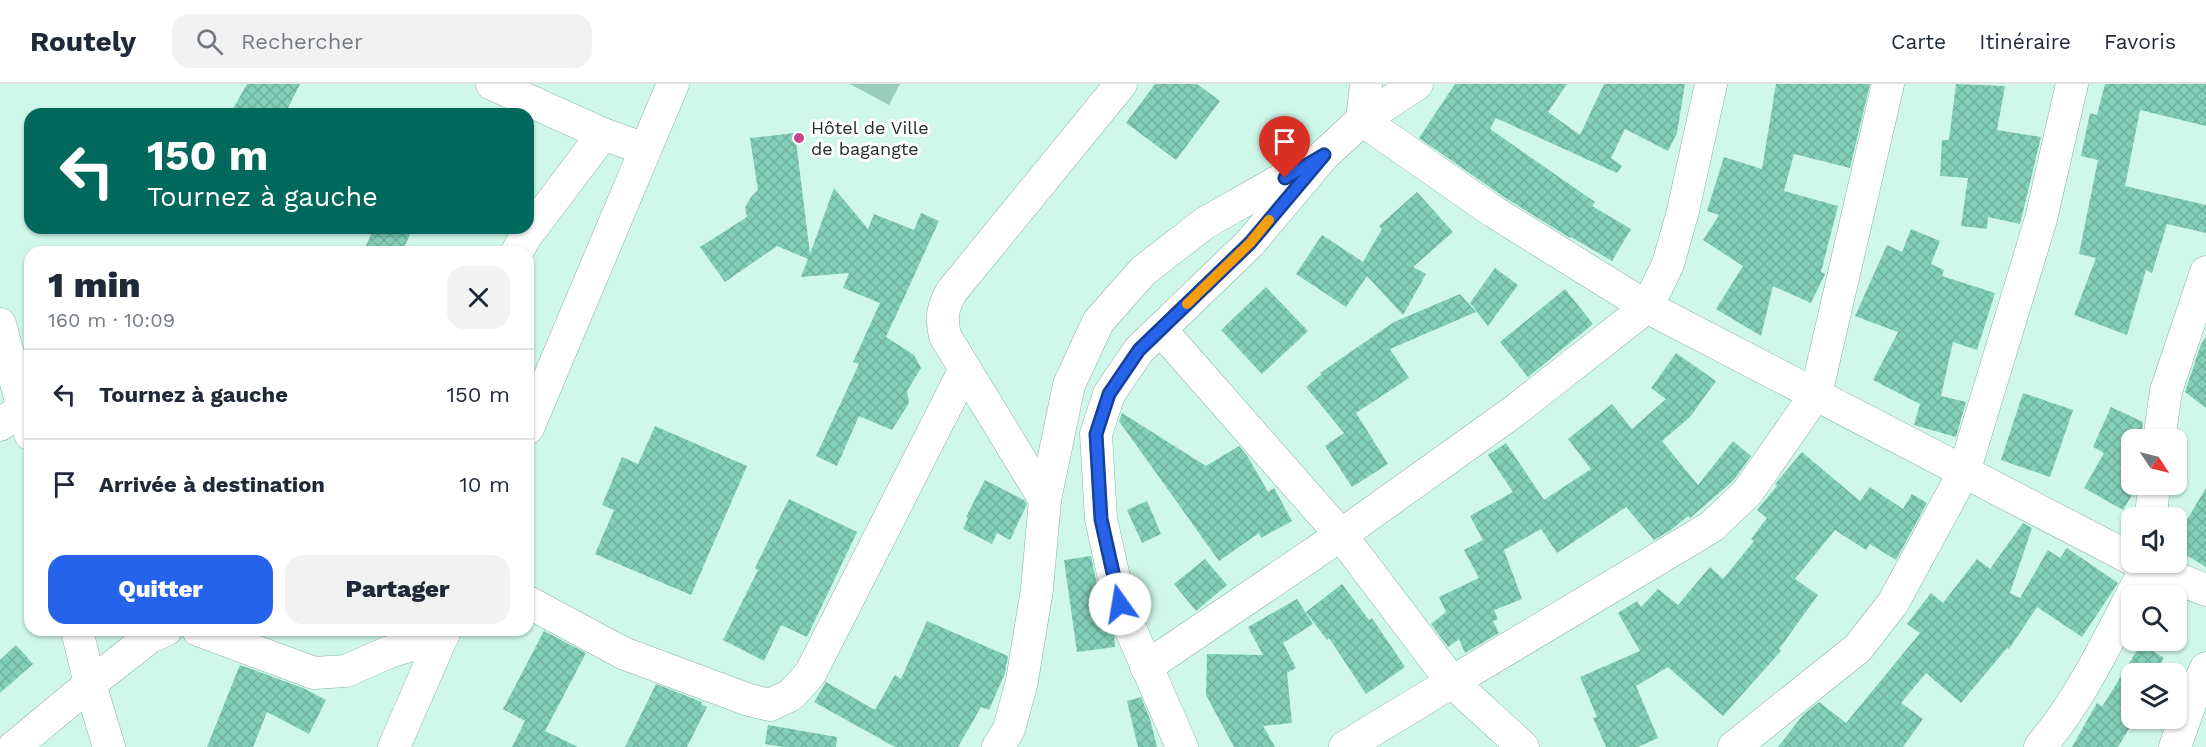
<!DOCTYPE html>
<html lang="fr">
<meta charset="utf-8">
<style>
body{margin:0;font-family:"Work Sans",sans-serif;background:#f2f2f3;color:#1f2937;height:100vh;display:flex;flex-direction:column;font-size:22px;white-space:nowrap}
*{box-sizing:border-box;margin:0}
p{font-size:20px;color:#747a83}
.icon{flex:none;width:33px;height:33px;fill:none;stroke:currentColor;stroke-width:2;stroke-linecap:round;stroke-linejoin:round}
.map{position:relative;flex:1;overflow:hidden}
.drawer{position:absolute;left:24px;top:162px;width:510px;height:390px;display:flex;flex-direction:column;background:#fff;border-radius:18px;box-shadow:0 2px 4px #0004}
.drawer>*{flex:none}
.guide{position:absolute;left:24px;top:24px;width:510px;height:126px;border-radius:18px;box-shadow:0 2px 4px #0004;background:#00695c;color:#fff;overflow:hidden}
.needle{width:39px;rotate:125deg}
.controls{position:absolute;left:2121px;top:345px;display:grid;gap:12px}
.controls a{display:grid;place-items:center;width:66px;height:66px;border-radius:12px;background:#fff;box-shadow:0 2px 4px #0004;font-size:30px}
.pin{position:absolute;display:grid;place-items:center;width:51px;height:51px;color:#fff;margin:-62px -26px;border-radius:50% 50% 50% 0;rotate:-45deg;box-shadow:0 0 6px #0007}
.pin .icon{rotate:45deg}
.me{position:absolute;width:66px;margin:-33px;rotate:347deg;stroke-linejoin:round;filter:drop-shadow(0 0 4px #0008)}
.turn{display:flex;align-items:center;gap:21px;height:126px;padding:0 24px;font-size:27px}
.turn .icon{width:78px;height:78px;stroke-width:2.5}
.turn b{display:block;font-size:42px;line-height:51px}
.round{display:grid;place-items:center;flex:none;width:63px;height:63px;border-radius:18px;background:#f2f2f3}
.headline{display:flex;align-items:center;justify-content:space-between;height:102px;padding:0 24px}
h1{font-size:36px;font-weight:800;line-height:45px}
.primary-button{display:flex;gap:12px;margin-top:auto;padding:12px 24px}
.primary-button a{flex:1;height:69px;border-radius:18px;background:#2563eb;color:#fff;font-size:24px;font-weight:800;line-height:69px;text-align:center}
.primary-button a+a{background:#f2f2f3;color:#1f2937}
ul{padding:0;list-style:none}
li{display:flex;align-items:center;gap:18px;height:90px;padding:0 24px;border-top:2px solid #e0e1e3}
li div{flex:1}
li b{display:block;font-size:22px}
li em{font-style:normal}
header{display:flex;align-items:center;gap:36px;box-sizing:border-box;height:84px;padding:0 30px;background:#fff;border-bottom:2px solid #e0e1e3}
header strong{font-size:28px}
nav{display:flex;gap:33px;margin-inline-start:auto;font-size:21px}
.search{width:420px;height:54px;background:#f2f2f3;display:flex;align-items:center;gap:15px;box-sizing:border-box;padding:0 21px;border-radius:18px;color:#747a83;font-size:22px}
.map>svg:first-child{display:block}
</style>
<header>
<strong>Routely</strong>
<div class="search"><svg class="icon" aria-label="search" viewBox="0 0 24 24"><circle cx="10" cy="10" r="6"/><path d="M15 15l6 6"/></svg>Rechercher</div>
<nav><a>Carte</a><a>Itinéraire</a><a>Favoris</a></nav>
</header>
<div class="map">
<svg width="2206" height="663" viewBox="0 0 2206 663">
<defs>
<pattern id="building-cross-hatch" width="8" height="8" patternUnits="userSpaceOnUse" patternTransform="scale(1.5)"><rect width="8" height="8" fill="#82ceb7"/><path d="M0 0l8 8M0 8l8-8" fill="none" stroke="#70b19e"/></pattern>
</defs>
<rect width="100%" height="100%" fill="#cff8eb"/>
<!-- green -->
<path fill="#9acdbd" d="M850,0h50l-11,21z"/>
<!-- building -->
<g fill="url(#building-cross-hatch)">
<path d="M247,0h53l-15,30h-55z"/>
<path d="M1155,0h42l23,17 -44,59 -50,-37z"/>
<path d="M1455,0h112l-19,28 32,23 24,-51h81l-8,49 -9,18 -43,-22 -14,29 11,8 -5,7 -121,-55 -6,11 105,73 -3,4 39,23 -19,32 -41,-24 -1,1 -66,-41 -85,-59z"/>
<path d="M1776,0h94l-20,84 -56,-14 -10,37 54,15 -17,66 4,2 -14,29 -38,-17 -12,50 -45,-27 27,-43 -40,-26 16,-25 -12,-4 17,-54 38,12z"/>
<path d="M1956,0l49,2 -8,44 44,7 -21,87 -32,-7 -1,12 -26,-3 7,-48 -28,-2 2,-36h7z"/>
<path d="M2105,0h101v42l-66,-16 -15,76 81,19v28l-39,-9 -15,49 -6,-3 -19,65 -53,-20 22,-57 -17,-4 19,-94 -17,-4 9,-43 7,2z"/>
<path d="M795,49l15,121 24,-66 34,41 6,-15 40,16 7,-17 18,8 -53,116 28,18 7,13 -14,23 2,12 -17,27 -33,-14 -22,50 -21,-10 43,-92 -6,-2 27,-59 -37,-15 6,-15 -48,4 7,-18 -31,-13 -52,36 -25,-35 47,-30 -2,-10 6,-10 7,-7 -8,-52z"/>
<path d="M1417,108l36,40 -40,35 13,7 -23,41 -36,-39 -21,31 -50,-33 26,-39 41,27 19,-33 -3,-3z"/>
<path d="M374,144h39l-11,24h-39z"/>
<path d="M1911,145l29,12 -9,23 13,6 -2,6 53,17 -18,57 -24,-8 -12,54 25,6 -10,35 -42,-12 6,-21 -47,-24 25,-48 -43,-16 32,-71 15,7z"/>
<path d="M1495,184l23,17 -30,41 -18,-23z"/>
<path d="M1266,203l42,44 -46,43 -41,-44z"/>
<path d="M1565,205l28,35 -65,53 -28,-35z"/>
<path d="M1460,210l16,18 -86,37 19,29 -53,35 32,51 -36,23 -27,-41 19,-13 -38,-46 16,-13 -2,-1 74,-51z"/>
<path d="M2206,253v71l-21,-16 16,-48z"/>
<path d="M1676,269l40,28 -26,36 -28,24 36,44 35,-44 18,15 -18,25 -43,37 -2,-2 -17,14 -17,10 -28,-33 -69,46 -16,-24 -37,21 18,49 -28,11 4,9 -5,2 6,12 -34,20 -6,-14 -11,8 -17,-23 15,-12 -7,-15 40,-19 -15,-28 19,-10 -13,-24 43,-24 -25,-37 18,-12 38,57 47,-31 -23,-30 44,-35 20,25 34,-30 -15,-11z"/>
<path d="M2023,309l50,17 -23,67 -49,-17z"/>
<path d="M2111,323l32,15 -2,18h-9v55l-9,15 -39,-22 20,-35 -11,-6z"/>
<path d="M1122,329l84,53 33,-20 9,11 20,35 6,-4 18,33 -31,17 -2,-5 -40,28 -100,-140z"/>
<path d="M655,342l92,40 -56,129 -96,-41 19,-44 -12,-5 20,-48 16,7z"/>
<path d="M1802,368l58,49 10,-14 33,22 9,-15 15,9 -31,57 -26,-16 -4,6 -31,-20 -40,49 23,16 -39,54 2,2 -58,65 -55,-49 -32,19 22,52 -20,9h-32l-13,-29 4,-1 -17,-40 60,-26 -22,-38 19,-12 4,6 17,-18 20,16 32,-38 13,12 31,-38 -3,-2 16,-21 -10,-8 20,-24 -2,-2z"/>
<path d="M985,396l39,20 3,4 -17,36 -13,-7 -5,11 -29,-15 5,-11 -2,-1z"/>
<path d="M2206,404v79l-30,-18v-11z"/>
<path d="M789,415l68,33 -50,105 -26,-12 -17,36 -41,-21 35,-70 -3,-2z"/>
<path d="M1147,417l14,33 -19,9 -15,-33z"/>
<path d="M2023,439l9,5 -22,65 10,5 28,-48 12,8 7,-10 51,35 -36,54 -45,-30 -28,42 -2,-1 -46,55 -35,-30 -25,30 22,16 -20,28h-125l25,-32 16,-13 27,21 74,-90 -13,-9 24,-31 12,10 34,-44 13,10z"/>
<path d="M1091,472l11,53 12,26 1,12 -38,5 -13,-92z"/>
<path d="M1205,475l22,26 -31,26 -22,-27z"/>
<path d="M1342,500l27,36 3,-2 33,49 -39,27 -37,-56 -2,2 -21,-28z"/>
<path d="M1297,515l16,25 -30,19 13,25 -9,5 5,50 -29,3 12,21h-41l-28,-52 1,-41 56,1 -15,-28z"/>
<path d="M927,537l81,35 -3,17 -16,37 -8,-3 -23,40h-63l-81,-45 12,-20 49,28 20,-35 6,4z"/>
<path d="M544,547l42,22 -41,78 33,16h-66l13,-26 -22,-12z"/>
<path d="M2141,560l23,14 -10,16h-22v50l-14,23h-46l25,-44 5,4z"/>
<path d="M16,561l17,19 -33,29v-33z"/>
<path d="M240,581l63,23 23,12 -17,34 -42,-22 -14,35h-46z"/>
<path d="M656,600l46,18 -1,2 6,3 -20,40h-62z"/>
<path d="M1141,613l9,22 7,28h-19l-11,-46z"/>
<path d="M768,641l69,12 -1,10h-52l-19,-3z"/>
</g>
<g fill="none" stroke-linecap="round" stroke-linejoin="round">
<defs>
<g id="minor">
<path d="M492,0l111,50 42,15"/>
<path d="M1417,0l-55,36 132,92 153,95 485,252"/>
<path d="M517,168l9,-16 77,-102"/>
<path d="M0,240l30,110"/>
<path d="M1161,246l180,205 172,-123 134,-105 21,-43 15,-53 28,-127"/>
<path d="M0,341l23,-17"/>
<path d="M528,344l145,-344"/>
<path d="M2159,356l7,-49 40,-119"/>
<path d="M1045,416l-100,-164c-4,-18 -3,-28 7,-45l169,-207"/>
<path d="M2151,434l3,-34"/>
<path d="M528,518l95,51 126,47 21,5 21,-10 19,-21 155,-305"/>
<path d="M198,546l116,43 32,-2 43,-19 54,-16"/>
<path d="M1146,583l195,-132 111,147 -107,65"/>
<path d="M14,663l76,-63 -13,-54"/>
<path d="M109,663l-19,-63 60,-47 16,-7"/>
<path d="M394,663l51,-117"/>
<path d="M998,663l11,-18 13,-48 15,-92 8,-89 24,-115 29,-63 45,-51 62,-48 100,-57"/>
<path d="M1182,663l-62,-142 -19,-86 -5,-85 13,-40 30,-44 111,-107 74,-88 38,-35 4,-36"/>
<path d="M1523,663l-71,-65 259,-155 36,-34 69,-99 72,-310"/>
<path d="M1734,663l124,-99 35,-45 71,-131 77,-253 31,-135"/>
<path d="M2040,663c45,-53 74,-120 107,-181l59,24"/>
<path d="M2175,663l16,-46 15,-33"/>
</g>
</defs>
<!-- minor casing -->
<use href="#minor" stroke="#8ab1a4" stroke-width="33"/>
<!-- minor -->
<use href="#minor" stroke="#fff" stroke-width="32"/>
</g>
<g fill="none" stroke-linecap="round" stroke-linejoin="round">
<defs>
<path id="route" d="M1120,520l-19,-85 -5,-85 13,-40 30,-44 111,-107 74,-88 -39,23"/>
</defs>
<!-- route casing -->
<use href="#route" stroke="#184099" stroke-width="15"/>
<!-- route -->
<use href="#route" stroke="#2563eb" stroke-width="10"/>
<!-- slow -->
<path stroke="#f59e0b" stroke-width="10" d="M1187,220l63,-61 19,-23"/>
</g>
<!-- markers -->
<circle fill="#cb4688" stroke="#fff" stroke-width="2" cx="799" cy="54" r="6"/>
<g text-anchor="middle" stroke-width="6" stroke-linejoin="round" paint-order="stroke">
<!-- poi labels -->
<g font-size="18" fill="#20302b" stroke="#fff" text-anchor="start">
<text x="811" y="50">Hôtel de Ville<tspan x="811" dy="21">de bagangte</tspan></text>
</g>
</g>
</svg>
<div class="controls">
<a><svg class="needle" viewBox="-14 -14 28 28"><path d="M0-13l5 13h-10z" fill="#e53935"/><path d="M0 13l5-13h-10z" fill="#747a83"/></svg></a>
<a><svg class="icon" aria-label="sound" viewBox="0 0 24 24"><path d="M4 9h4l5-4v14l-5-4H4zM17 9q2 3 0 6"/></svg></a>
<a><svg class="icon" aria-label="search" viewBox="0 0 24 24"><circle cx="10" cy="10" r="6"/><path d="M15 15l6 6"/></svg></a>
<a><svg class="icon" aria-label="layers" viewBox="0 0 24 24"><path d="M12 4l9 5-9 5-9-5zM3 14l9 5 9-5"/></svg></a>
</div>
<div class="pin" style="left:1285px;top:94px;background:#d93025"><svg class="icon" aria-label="arrive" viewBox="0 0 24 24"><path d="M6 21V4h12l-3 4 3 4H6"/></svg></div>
<svg class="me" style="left:1120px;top:520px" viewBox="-20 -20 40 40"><circle r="19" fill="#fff"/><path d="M0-13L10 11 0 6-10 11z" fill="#2563eb"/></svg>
<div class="guide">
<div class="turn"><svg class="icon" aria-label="left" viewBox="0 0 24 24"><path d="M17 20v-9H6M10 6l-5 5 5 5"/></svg><div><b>150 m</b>Tournez à gauche</div></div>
</div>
<section class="drawer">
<div class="headline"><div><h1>1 min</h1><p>160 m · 10:09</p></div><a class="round"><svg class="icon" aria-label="close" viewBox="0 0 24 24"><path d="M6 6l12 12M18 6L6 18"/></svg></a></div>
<ul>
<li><svg class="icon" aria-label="left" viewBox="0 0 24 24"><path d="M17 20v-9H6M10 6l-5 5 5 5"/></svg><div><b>Tournez à gauche</b></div><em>150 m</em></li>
<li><svg class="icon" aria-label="arrive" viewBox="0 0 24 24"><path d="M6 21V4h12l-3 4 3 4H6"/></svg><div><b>Arrivée à destination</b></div><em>10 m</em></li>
</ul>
<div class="primary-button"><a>Quitter</a><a>Partager</a></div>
</section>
</div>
